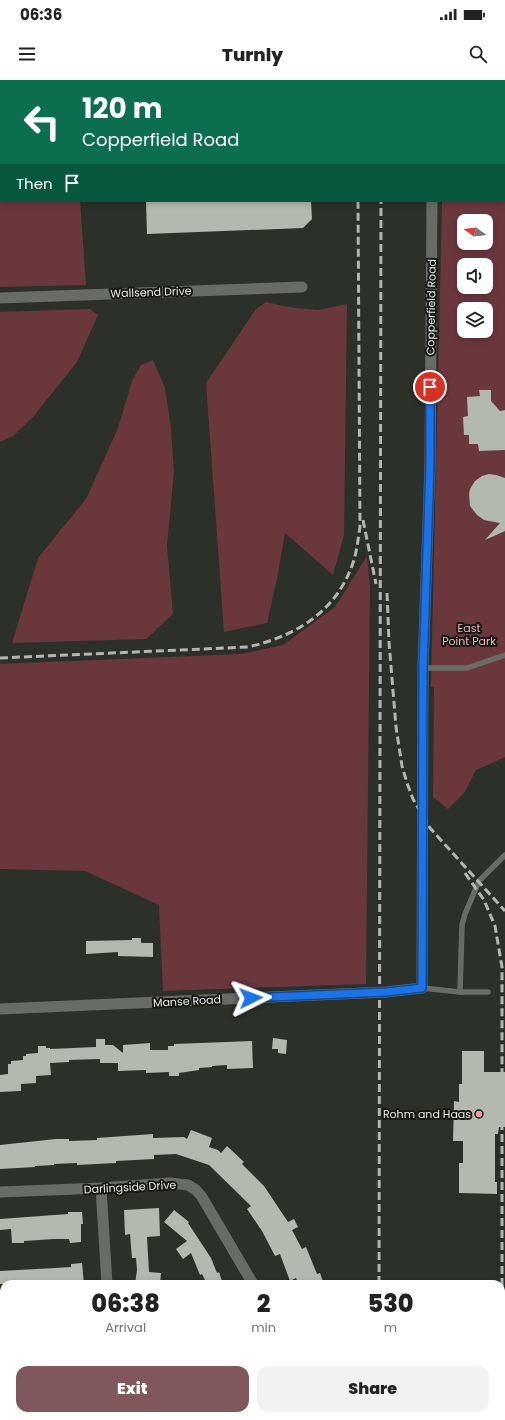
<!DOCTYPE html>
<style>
body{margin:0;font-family:Poppins,sans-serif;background:#f2f2f2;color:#222;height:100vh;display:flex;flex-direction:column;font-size:15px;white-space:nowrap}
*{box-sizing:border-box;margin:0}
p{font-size:13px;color:#767676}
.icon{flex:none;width:22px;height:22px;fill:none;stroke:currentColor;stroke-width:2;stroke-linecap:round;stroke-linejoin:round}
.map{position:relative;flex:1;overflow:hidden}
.panel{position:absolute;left:0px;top:1200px;width:505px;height:140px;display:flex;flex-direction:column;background:#fff;border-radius:12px 12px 0 0;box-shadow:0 2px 6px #0003}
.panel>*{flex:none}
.banner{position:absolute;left:0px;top:0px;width:505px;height:122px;box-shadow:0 2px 6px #0003;background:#0b6e4f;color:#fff;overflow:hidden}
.needle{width:26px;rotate:285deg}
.buttons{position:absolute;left:457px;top:134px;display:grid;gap:8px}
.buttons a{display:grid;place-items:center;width:36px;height:36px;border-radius:8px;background:#fff;box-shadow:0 2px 6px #0003;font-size:20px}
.pin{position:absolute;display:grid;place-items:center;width:34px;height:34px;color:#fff;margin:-17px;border:2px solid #fff;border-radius:50%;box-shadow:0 1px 4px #0007}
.me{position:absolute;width:44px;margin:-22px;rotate:87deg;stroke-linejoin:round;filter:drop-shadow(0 0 3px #0008)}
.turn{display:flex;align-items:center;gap:14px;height:84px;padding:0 16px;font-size:18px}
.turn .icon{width:52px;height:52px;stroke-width:2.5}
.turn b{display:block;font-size:28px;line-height:34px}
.then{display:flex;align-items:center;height:38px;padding:0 16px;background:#0003;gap:8px;font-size:15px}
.eta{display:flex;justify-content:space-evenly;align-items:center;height:68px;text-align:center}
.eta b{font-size:24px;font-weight:800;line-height:28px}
.button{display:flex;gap:8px;margin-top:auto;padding:8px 16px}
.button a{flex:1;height:46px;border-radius:12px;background:#80585c;color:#fff;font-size:16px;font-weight:800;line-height:46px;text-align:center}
.button a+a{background:#f2f2f2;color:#222}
.status{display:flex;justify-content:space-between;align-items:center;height:28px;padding:0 20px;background:#fff;direction:ltr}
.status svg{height:11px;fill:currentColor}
header{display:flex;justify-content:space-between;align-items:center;height:52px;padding:0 16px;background:#fff;font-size:18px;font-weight:800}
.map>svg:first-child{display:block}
</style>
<div class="status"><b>06:36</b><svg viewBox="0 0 49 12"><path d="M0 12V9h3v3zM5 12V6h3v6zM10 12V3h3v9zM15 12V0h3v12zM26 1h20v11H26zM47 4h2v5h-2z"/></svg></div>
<header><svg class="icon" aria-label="menu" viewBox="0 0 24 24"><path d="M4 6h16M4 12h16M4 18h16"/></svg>Turnly<svg class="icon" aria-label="search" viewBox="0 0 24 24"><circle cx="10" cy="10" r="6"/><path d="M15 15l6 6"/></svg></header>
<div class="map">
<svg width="505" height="1340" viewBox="0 0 505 1340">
<rect width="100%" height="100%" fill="#2b3029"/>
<!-- green -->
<g fill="#6a373d" fill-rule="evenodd">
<path d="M445,0h60v677l-29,13 -12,23 -16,16 -15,-12 1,-110h-3l11,-486h62v-120zM464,141h22v22h-22zM464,185h22v22h-22zM464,229h22v22h-22z"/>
<path d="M0,20l1,101h79l6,84 -86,2z"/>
<path d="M266,222l22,5 30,3 29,-6 -3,231 -11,40 -48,-42 -8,46 -10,44 -43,9 -18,-249 50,-74z"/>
<path d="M90,229l8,6 -21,47 -44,55 -20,19 -13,6v-130z"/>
<path d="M153,280l12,28 6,40 3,44 -7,74 6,68 -27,25 -134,4 26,-85 48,-59 32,-71 14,-47 9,-16z"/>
<path d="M367,476l3,30 -4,398 -203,7 -4,-86 -74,-34 -85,-2v-205l242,-10 41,-9 52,-38z"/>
</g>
<!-- building -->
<g fill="#b3b9af">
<path d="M146,121h165l1,18 -9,9 -156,6z"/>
<path d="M479,310h12v11l9,10 5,-1v40l-26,1 -1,-7h-9v-9h-5l-1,-18 5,-1 -1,-19 13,-1z"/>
<path d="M489,394l7,1 9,3v53l-20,9 15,-17 -16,-3 -7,-5 -7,-9 -1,-12 1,-5 5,-8 7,-5z"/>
<path d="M132,858h9v5h12v14l-35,-1v-4l-32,2v-13l46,-1z"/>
<path d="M273,958l14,2 -1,14 -8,-1v-4h-6z"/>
<path d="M96,959h9v6h8l10,8v-8l27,-2v7h18v-4h6v-2l78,-3 1,27 -26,1v-4l-15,1v1l-13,1v2l-20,3v3h-10v-4l-23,1v-3l-28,1v-8h-18v-4l-31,1v2l-19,1 1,12 -15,1v7l-15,1v7l-21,1v-17l8,-1v-10h3v-3l12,-1v-4h3v-2l12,-1v-7h8v2h4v1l46,-2z"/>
<path d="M462,971h22v21h21v55h-6l-1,7h-3v48h2v12l-38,-1v-30h4v-22h-10l1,-40 5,1v-18h3z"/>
<path d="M191,1050l21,8 -3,9 9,3 3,3 6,-7 17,16 -2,2 22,22 24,36 6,-3 4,8 -6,3 10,19 4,-2 11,27 3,-1 4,11h-26l-2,-6 -6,3 -10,-27 -5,2 -13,-25 -15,-22 4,-3 -42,-41 -33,-11 -22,1v4l-38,2v2l-39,2v-2l-23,1v1l-19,1v1l-35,2v-24l56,-6h13v2l28,-1v-2l56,-4v4l31,-1 3,2z"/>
<path d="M159,1128l1,28 -13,1 2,35 12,1 -1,11h-25l2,-14 -1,-12h-4l-2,-24 -5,1 -1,-25z"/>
<path d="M174,1130l15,12 -1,1 23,35 6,15 2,-1 4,12h-16l-5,-10 -2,1 -9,-22 -8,6 -7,-10 11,-8 -23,-19z"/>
<path d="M68,1132h14l1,12h-2v18l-11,1 -1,-4h-15l-30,2v2h-12l-1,-14 -11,1v-11l68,-5z"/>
<path d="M82,1183l2,21h-84v-13l55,-3 16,-1v-3z"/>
</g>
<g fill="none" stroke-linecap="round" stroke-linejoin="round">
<!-- lane -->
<g stroke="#676d64" stroke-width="5.5">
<path d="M423,588h44l38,-13"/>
<path d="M422,908l38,4 2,-67 3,-11 14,-33 26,-26"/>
<path d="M460,912h28"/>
</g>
<!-- street -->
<g stroke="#676d64" stroke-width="11">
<path d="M433,1v-1"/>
<path d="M0,218l302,-11"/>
<path d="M0,929l386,-17 36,-4 1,-320 7,-202 2,-265"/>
<path d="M101,1108l6,96"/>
<path d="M0,1112l101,-4 69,-5 18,2 8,5 6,7 51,87"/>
<path d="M0,1241h4"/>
<path d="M266,1336v4"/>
</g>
<!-- rail -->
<g stroke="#b2b6b1" stroke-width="3" stroke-dasharray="8 4" stroke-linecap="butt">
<path d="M345,0v1"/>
<path d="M356,0v1"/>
<path d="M381,0v1"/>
<path d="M387,0v1"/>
<path d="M363,440l13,64"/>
<path d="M387,513l2,49 7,85 6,39 5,17 6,16 17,29 75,83"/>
<path d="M0,578l248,-11c48,-11 88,-35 105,-84 4,-12 5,-24 7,-36l-2,-326"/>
<path d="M465,793l19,27 11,26 7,41v105"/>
<path d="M379,1204l2,-1083"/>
<path d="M502,1278v-231"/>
<path d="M379,1340v-4"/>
</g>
</g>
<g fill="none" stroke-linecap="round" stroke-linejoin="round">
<defs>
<path id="route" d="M251,918l135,-6 36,-4 1,-320 7,-202v-79"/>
</defs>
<!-- route casing -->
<use href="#route" stroke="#114b97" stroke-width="10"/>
<!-- route -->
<use href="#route" stroke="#1a73e8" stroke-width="7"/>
</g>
<!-- markers -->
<circle fill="#f49aa4" stroke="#151814" stroke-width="1.5" cx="479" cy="1034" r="4"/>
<g text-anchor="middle" stroke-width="4" stroke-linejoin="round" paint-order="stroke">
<!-- street labels -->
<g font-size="11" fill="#e9ede8" stroke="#151814">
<text transform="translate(151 212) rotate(-2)" y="4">Wallsend Drive</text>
<text transform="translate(431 227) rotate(-89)" y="4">Copperfield Road</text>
<text transform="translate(187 921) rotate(-3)" y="4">Manse Road</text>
<text transform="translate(130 1107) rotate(-3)" y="4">Darlingside Drive</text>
</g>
<!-- park labels -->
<g font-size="11" fill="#f7b5bb" stroke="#151814">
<text x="469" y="552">East<tspan x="469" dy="13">Point Park</tspan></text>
</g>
<!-- poi labels -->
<g font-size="11" fill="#e9ede8" stroke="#151814" text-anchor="end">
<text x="471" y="1038">Rohm and Haas</text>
</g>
</g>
</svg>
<div class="buttons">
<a><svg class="needle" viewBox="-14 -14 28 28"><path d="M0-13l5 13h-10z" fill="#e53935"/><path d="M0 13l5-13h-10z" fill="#767676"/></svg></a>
<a><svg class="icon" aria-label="sound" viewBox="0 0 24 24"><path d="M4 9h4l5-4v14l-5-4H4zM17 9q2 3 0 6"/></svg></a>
<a><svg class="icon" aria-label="layers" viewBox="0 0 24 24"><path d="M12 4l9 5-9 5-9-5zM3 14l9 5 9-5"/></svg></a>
</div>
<div class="pin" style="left:430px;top:307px;background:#d93025"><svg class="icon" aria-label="arrive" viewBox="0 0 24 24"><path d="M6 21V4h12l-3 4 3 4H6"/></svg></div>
<svg class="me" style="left:251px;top:918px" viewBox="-20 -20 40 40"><path d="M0-17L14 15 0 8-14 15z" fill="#1a73e8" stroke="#fff" stroke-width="4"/></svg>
<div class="banner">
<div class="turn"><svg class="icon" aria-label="left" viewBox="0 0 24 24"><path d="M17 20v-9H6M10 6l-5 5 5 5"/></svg><div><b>120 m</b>Copperfield Road</div></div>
<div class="then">Then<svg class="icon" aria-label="arrive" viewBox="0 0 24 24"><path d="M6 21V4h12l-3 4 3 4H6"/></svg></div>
</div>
<section class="panel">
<div class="eta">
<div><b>06:38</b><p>Arrival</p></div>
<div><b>2</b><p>min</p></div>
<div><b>530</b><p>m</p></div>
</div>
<div class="button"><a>Exit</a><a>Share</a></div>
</section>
</div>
